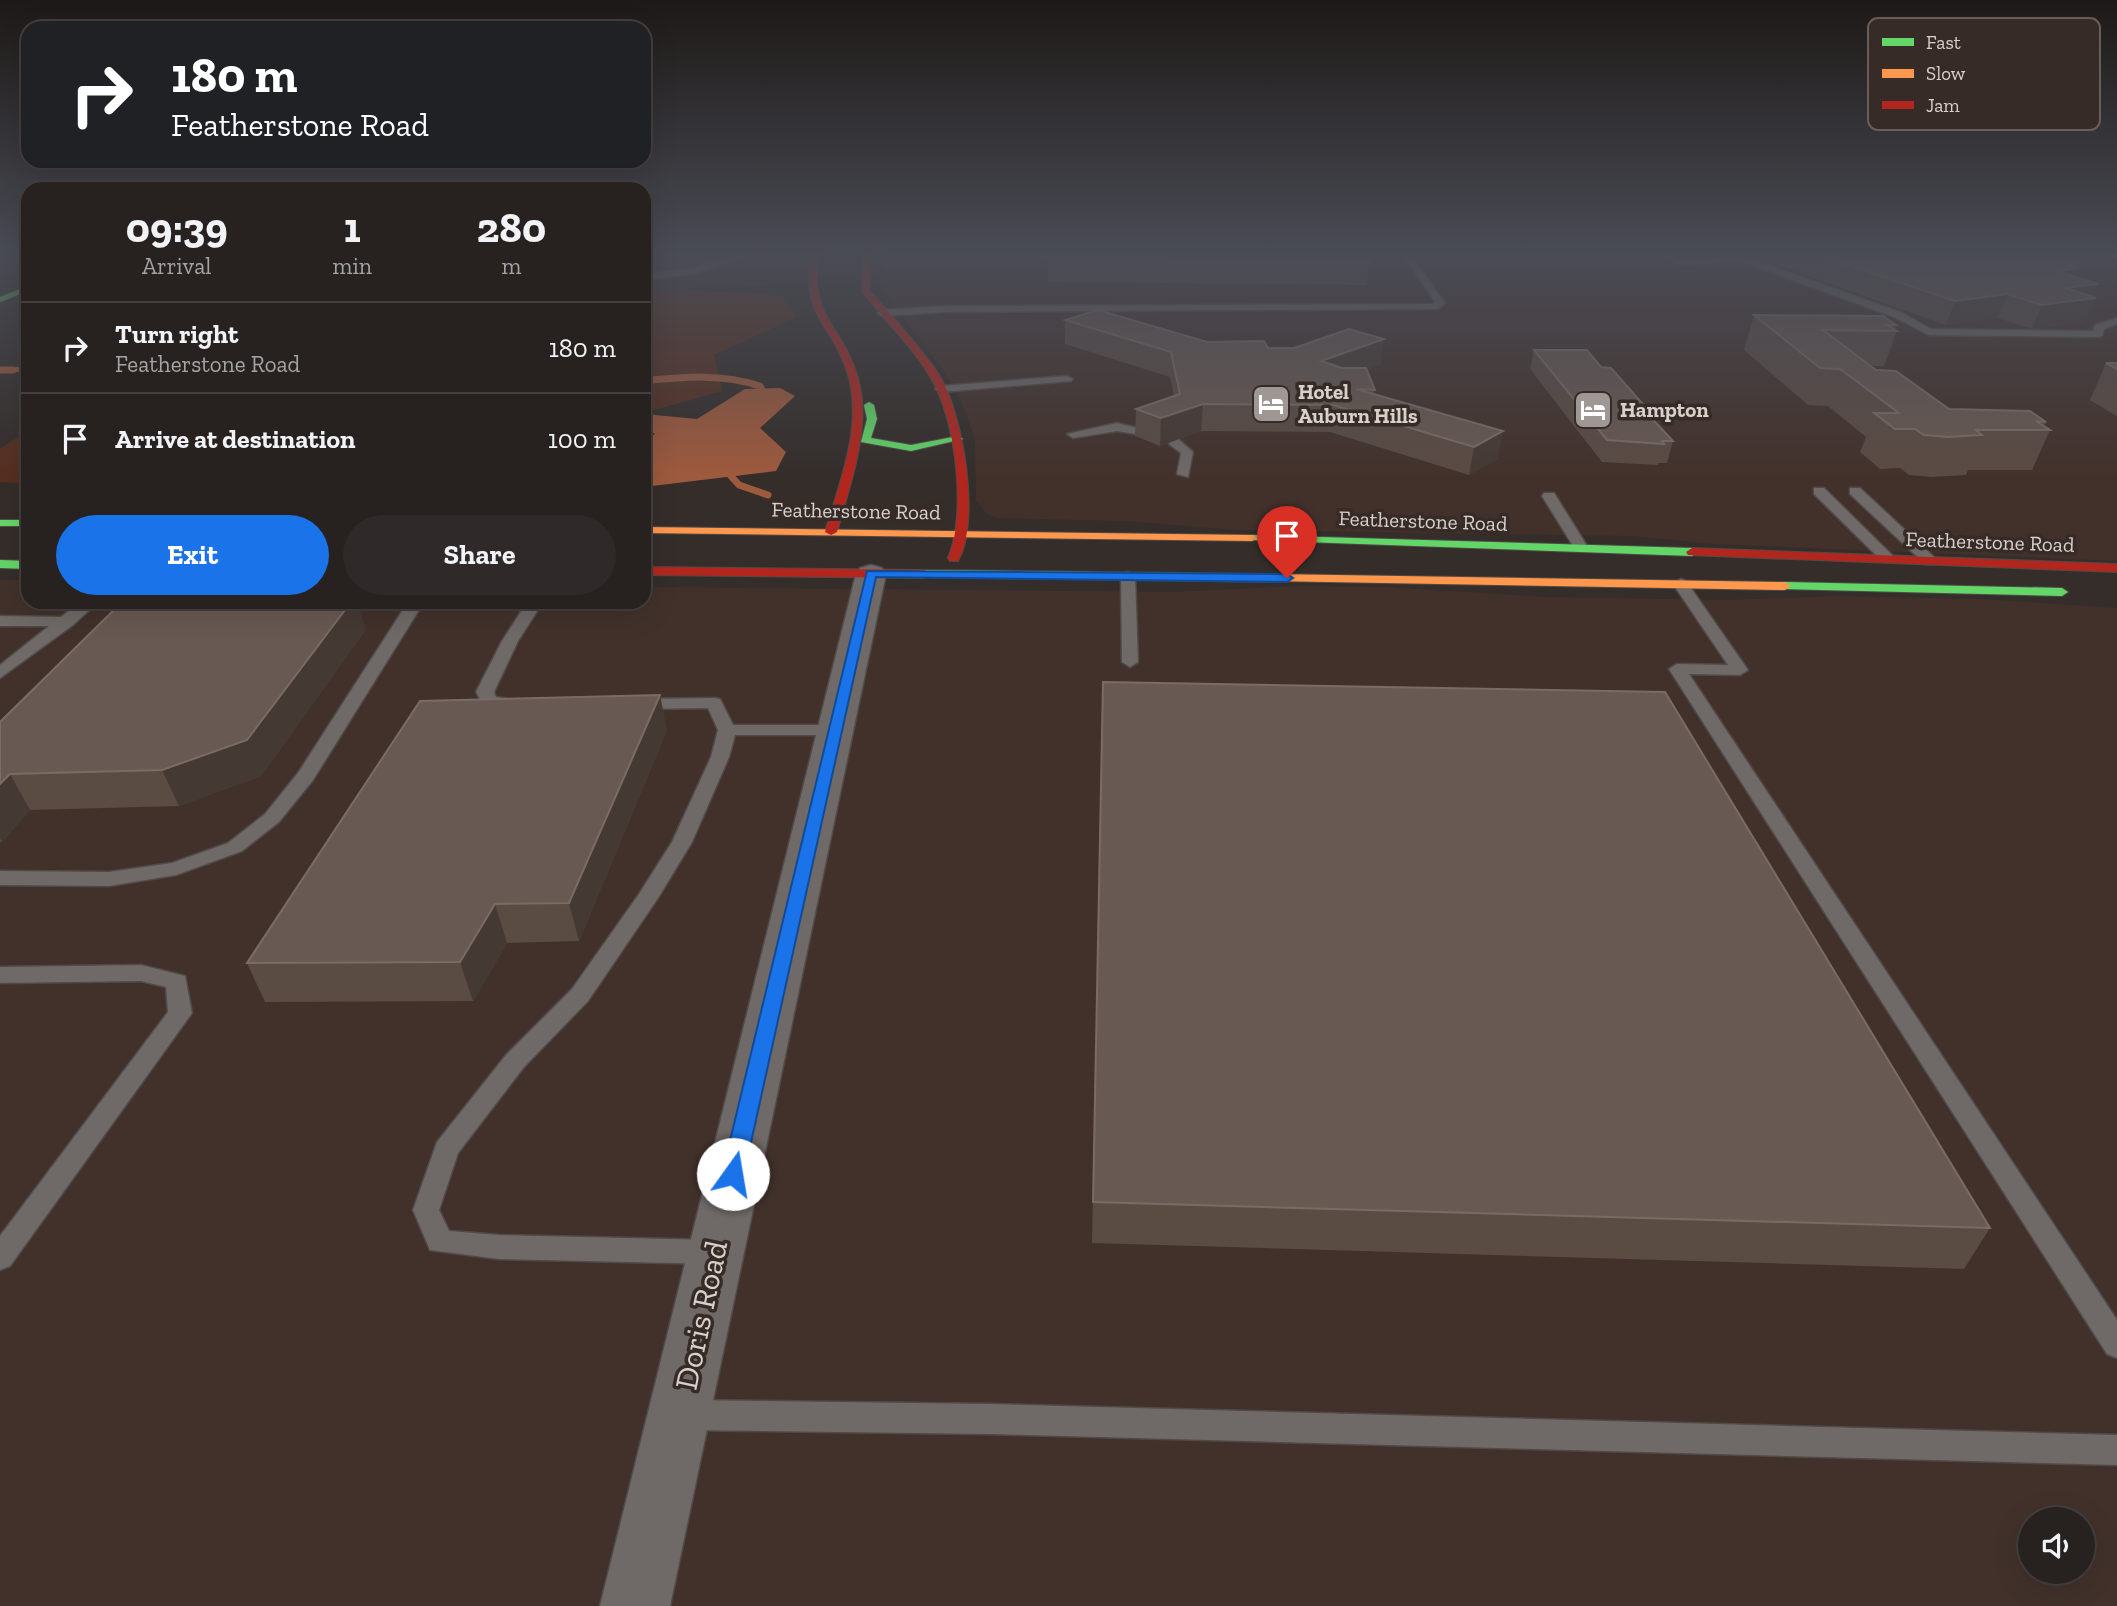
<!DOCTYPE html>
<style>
body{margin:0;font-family:"Zilla Slab",serif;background:#2f2a29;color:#f1f3f6;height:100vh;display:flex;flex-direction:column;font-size:26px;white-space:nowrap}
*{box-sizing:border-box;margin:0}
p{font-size:23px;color:#a4a4a5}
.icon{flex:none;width:38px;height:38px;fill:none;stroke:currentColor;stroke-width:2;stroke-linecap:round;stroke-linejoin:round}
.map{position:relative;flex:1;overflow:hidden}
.panel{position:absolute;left:21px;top:182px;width:630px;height:427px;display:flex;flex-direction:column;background:#272220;border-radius:21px;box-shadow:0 7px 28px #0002,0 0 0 2px #433f3e}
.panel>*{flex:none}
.hud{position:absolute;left:21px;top:21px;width:630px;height:147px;border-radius:21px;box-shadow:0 7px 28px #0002,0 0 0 2px #433f3e;background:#202124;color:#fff;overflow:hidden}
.controls{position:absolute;left:2018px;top:1507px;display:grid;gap:14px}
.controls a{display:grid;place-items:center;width:77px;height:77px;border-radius:50%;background:#272220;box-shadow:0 7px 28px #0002,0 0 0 2px #433f3e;font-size:35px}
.pin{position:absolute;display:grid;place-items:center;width:60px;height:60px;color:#fff;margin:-72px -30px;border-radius:50% 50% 50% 0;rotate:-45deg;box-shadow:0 0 7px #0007}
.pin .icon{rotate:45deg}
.me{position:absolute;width:77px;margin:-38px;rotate:13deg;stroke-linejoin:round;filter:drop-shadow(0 0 5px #0008)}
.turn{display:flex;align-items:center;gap:24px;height:147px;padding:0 35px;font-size:32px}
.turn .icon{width:91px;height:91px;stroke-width:2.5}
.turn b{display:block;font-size:49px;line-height:60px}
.eta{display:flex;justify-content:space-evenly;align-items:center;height:119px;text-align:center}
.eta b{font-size:42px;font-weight:700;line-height:49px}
.primary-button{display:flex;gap:14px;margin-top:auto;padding:14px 35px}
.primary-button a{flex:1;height:80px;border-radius:42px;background:#1a73e8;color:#fff;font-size:28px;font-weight:700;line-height:80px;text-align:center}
.primary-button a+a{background:#2f2a29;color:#f1f3f6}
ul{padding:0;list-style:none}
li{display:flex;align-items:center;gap:21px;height:91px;padding:0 35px;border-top:2px solid #433f3e}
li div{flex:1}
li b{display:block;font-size:26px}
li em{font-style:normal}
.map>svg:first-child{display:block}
</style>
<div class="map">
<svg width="2117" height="1606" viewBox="0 0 2117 1606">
<rect width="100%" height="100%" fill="#342d2a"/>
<!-- built -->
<g fill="#42312b" fill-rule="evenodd">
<path d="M644,252h170l-9,32 -161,6z"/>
<path d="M888,252h1199l30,6v303l-404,-17 -81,-8 -398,-6 -109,-9 -129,-3 -10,-5 -10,-12 -1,-62 -14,-39 -19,-32 -60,-77 -3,-11z"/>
<path d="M0,580h28v22h616v-15l528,5 129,-6 84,1 159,10 186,3 106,-4 143,3 138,9v998h-2117zM2030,1519h52v53h-52z"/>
</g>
<!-- green -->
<g fill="#562f20">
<path d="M678,290l103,5 16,22 -83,38 8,36 -78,22v-121z"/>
<path d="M28,430v54l-28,-2v-33z"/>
</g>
<!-- water -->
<path fill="#9e5a3d" d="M780,388l15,8 -35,32 26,24 -10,19 -132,16v-47l11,-6 -11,-7v-13l53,5 48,-30z"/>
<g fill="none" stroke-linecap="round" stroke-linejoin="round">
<!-- stream-far1 -->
<path stroke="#9e5a3d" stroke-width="5" d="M0,370l28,-1"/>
<!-- stream -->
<g stroke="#9e5a3d" stroke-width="7">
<path d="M0,370h13"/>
<path d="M644,381c40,-4 78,-8 116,5l5,11 -4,4"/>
<path d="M722,466l17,19 29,10"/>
</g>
<defs>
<g id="lane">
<path d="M748,252h14l-69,22 -49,6v-6l48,-6z"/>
<path d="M1401,252h8l36,51 -7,6 -492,3 -64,4 -5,-3 5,-3 64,-4 487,-2 2,-2z"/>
<path d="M1650,252h12l22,8 60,-4 158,57 29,16 162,2 2,-6 22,-7v6l-13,5 -2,7 -4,1 -169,-2 -35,-18 -154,-56 -57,5z"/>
<path d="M1067,376l6,3 -2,2 -130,11 -6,-3 6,-3z"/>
<path d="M1117,423l37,9 -6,4 -31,-5 -44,7 -6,-4z"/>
<path d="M1169,438h8l16,14 -5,25 -11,-3 4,-21 -12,-9z"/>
<path d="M1814,488h10l69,68v6h-10l-69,-68z"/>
<path d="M1850,488h10l75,70v6h-10l-75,-70z"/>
<path d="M1544,493h10l33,53 -2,3h-10l-33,-53z"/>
<path d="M1128,572l7,4 3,86 -8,5 -8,-5 -1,-86z"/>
<path d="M1681,579l5,2 62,89 -8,5 -51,-1 428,646v38l-10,-4 -438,-685 8,-5 51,1 -55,-81z"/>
<path d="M80,602h18l-25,23 -73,53v-13l49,-39h-49v-10l61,1z"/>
<path d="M408,602h16l-111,178 -34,42 -37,29 -66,24 -67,11 -109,-1v-14l109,1 63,-9 56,-20 37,-29 33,-41z"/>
<path d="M527,602h16l-25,39 -24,51 2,5 20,3 3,4 -9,5 -26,-3 -8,-14 26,-51z"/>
<path d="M714,698l6,1 13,26h100l9,5 -9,5h-98l-6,22 -37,85 -34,56 -70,103 -64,66 -66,86 -19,57 10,21 50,4 215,5 10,4 4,8 -4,8 -10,4 -215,-5 -69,-9 -17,-40 24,-68 69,-87 66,-66 67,-95 33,-52 39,-85 7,-27 -10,-22 -70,1 -9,-5 9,-5z"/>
<path d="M141,965l44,11 7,37 -182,253 -10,4v-34l168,-224 -2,-25 -25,-6 -141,2v-16z"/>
<path d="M684,1400l305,4 1128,31v30l-1128,-31 -305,-4 -11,-5 -4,-10 4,-10z"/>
</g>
<path id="street" d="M871,565l11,3 4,6 -216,1032h-70l256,-1032 4,-6z"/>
<g id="fast">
<path d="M2095,252l22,1v4z"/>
<path d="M28,286v5l-28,11v-5z"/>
<path d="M869,402l5,3 3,14 -6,19 40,7 47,-9 5,3 -52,12 -50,-9 6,-23 -3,-14z"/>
<rect x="0" y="520" width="28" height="6"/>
<path d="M1252,535l440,13 6,4 -6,4 -444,-16v-4z"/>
<path d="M0,560l28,1v8l-28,-1z"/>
<path d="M924,570l348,4 6,4 -6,4 -352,-5 -2,-3z"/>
<path d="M1785,582l277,6 6,4 -6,4 -281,-7v-6z"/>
</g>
<g id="slow">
<path d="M644,527l608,8 6,3 -6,3 -608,-8z"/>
<path d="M1272,574l513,8 6,4 -6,4 -517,-9 -2,-3z"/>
</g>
<g id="jam">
<path d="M811,252h8c-11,67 23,71 39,126 14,50 -8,106 -21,154l-6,3 -6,-3c14,-48 37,-103 24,-154 -15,-55 -49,-58 -38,-126z"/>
<path d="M863,252h8l-1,39c22,26 54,59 71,87 22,39 40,143 17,183h-8l-2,-3c19,-44 8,-137 -16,-178 -17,-31 -48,-60 -70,-89z"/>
<path d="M1692,548l425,16v8l-429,-17 -2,-3z"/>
<path d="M644,567l280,3 6,4 -6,4 -280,-3z"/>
</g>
</defs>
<!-- lane casing -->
<use href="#lane" stroke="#504a48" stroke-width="3"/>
<!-- street casing -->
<use href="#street" stroke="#504a48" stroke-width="3"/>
<!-- fast casing -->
<use href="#fast" stroke="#504a48" stroke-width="2"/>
<!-- slow casing -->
<use href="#slow" stroke="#504a48" stroke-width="2"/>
<!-- jam casing -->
<use href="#jam" stroke="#504a48" stroke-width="2"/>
<!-- lane -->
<use href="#lane" fill="#6f6967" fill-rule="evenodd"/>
<!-- street -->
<use href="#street" fill="#6f6967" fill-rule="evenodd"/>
<!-- fast -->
<use href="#fast" fill="#63d668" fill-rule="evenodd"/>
<!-- slow -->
<use href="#slow" fill="#ff974d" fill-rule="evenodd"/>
<!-- jam -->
<use href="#jam" fill="#b3261e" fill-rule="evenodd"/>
</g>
<!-- wall -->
<g fill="#5a4b43">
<path d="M1040,252h323l6,11 -2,22 -319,-3v-21l-8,-5z"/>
<path d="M1741,252h321l19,6 -5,19 17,20 -7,24 -54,8 -34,-11 -52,7z"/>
<path d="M1754,315l142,10 -1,5 2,1 -13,35h-13l5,4 73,39 97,13 -2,5 6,3 -18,40h-64l-2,5 -34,2 -23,-2 -9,-7 -20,1 -20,-17 6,-15 -38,-31 -20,-1 -64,-55z"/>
<path d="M1065,320l142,22 61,6 113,16 -15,5 9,21 -1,5 124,64 -29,16 -139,-43 -129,-1 -41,15 -25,-10 1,-27 38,-13 -4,-19 -105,-33z"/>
<path d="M1534,350l67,17 48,44 -1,4 25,26 -6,22h-9v2l-56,-3 -72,-93z"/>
<path d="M2106,363h11v53l-27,-16z"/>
<path d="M366,629l-105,147 -82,30 -149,4 -28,32h-2v-120z"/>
<path d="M1103,682l887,546 -26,41 -872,-26z"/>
<path d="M667,730l-88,211 -72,2 -34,58 -208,1 -18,-39z"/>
</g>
<!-- shaded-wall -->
<g fill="#453933">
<path d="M2081,258l-3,10h2l-8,19 26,-3 -6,14h4l-10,23 -54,8 24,-58 13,-12z"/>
<path d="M2008,294l-10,24 -52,7 9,-24z"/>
<path d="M1384,339l-3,25 -62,23 2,-26z"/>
<path d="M1203,404l-2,27 -41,15 1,-28z"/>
<path d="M1503,431l-5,28 -29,16 5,-28z"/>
<path d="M351,602h6l9,27 -105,147 -82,30 -17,-36z"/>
<path d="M660,695l7,35 -88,211 -10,-38z"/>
<path d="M10,774l20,36 -28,32 -2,-4v-54z"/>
<path d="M495,904l12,39 -34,58 -13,-39z"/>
</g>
<!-- building -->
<g fill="#685952" stroke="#7a6c65" stroke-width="2">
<path d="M1049,252h314l6,11 -321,-3z"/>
<path d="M1810,252h252l19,6 -12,1 12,4 -15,1 14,4 -24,3 42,13 -33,4 31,10 -55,7 -33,-11 -53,7z"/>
<path d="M1098,310l109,32 57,-1 4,7h26l55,-19 35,10 -63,22 21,7h24l9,22 -19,-1 147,42 -29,16 -141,-42 -130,-1 -42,14 -25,-9 44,-15 -9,-42 -106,-32z"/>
<path d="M1754,315l129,1 13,9h-9l10,6 -74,-1 53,40 20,1 53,38 81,2 16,11 -10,-1 14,9h-74l6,5 -34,2 -24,-2 -9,-6h-20l-21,-16h25l-59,-44 -20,-1z"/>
<path d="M1534,350h53l14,17 10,1 38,43h-4l28,30h-11l2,3 -57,-4z"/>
<path d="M2106,363h11v6z"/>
<path d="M122,602h229l-104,138 -85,30 -152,4 -10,10v-62z"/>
<path d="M1103,682l562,10 325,536 -897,-26z"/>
<path d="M660,695l-91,208 -74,1 -35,58 -213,1 173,-262z"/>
</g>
<!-- sky -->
<linearGradient id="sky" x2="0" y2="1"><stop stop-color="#1d1917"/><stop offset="0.53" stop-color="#4a4c55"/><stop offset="1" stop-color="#4a4c55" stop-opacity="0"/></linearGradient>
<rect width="2117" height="477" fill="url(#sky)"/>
<!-- route -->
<path fill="#1a73e8" stroke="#114b97" stroke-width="2" d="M867,571l420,3 6,4 -6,4 -411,-5 -132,597 -4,6 -7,2 -8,-2 -3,-6z"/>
<!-- icons -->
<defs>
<symbol id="hotel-square" viewBox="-11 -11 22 22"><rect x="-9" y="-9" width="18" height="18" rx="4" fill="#9f9794" stroke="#372b27"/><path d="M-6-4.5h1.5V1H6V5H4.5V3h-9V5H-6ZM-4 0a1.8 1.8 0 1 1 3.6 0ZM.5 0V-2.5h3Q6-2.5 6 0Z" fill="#fff"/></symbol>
</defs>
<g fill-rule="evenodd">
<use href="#hotel-square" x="1249" y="382" width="44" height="44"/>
<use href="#hotel-square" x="1571" y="388" width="44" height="44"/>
</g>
<g text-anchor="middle" stroke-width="7" stroke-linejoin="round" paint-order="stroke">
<!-- far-poi labels -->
<g font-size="21" font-weight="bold" fill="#d8d0cd" stroke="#372b27" text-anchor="start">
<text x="1298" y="399">Hotel<tspan x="1298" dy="24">Auburn Hills</tspan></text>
<text x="1620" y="417">Hampton</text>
</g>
<!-- far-street labels -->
<g font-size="21" fill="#d8d0cd" stroke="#372b27">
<text transform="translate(856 511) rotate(1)" y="7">Featherstone Road</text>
<text transform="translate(1423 521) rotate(2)" y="7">Featherstone Road</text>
<text transform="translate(1990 542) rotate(2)" y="7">Featherstone Road</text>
</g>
<!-- near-street labels -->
<g font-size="32" fill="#d8d0cd" stroke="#372b27">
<text transform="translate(701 1315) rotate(-78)" y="11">Doris Road</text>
</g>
</g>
<!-- legend -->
<rect x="1868" y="18" width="232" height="112" rx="10" fill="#372b27" stroke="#675d59" stroke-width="2"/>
<rect x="1882" y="38" width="32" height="8" fill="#63d668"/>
<rect x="1882" y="69" width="32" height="9" fill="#ff974d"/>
<rect x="1882" y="101" width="32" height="8" fill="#b3261e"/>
<g font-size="19" fill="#d8d0cd">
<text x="1926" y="49">Fast</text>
<text x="1926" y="80">Slow</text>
<text x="1926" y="112">Jam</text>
</g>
</svg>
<div class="controls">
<a><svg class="icon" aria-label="sound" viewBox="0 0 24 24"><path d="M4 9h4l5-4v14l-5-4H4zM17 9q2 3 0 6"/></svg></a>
</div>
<div class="pin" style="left:1287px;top:578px;background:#d93025"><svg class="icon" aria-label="arrive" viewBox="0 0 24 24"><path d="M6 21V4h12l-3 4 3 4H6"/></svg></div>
<svg class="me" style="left:733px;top:1174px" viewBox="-20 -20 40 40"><circle r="19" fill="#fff"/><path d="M0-13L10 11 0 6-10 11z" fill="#1a73e8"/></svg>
<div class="hud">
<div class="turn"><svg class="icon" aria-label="right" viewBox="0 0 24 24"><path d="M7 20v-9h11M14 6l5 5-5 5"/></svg><div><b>180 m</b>Featherstone Road</div></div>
</div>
<section class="panel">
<div class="eta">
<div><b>09:39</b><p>Arrival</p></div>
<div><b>1</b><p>min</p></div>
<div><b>280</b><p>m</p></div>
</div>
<ul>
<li><svg class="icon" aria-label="right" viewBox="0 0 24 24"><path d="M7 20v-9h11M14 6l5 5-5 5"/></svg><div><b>Turn right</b><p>Featherstone Road</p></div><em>180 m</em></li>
<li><svg class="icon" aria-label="arrive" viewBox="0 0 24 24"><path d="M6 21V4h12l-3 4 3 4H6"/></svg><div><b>Arrive at destination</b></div><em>100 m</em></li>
</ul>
<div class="primary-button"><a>Exit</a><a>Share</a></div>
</section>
</div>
